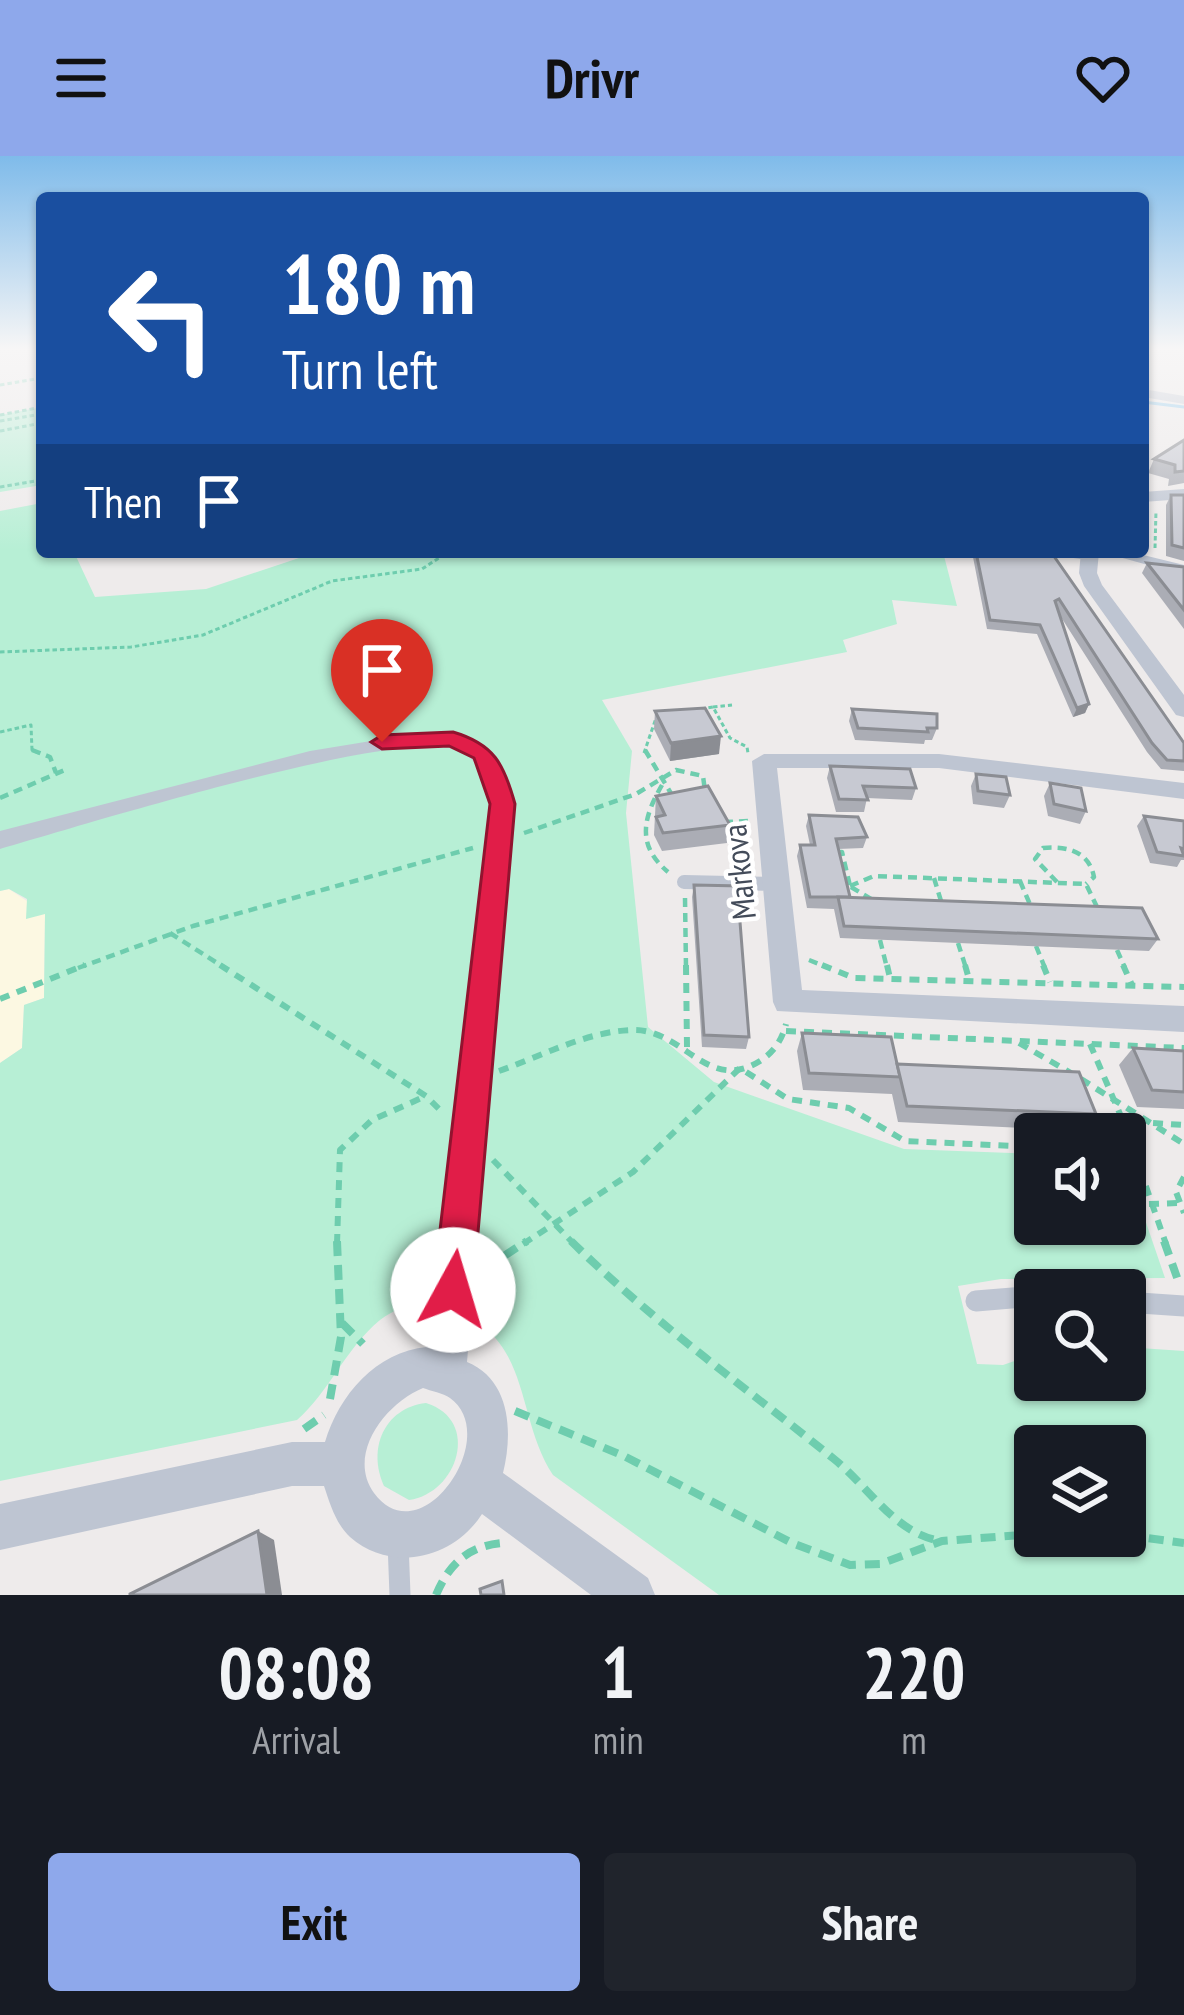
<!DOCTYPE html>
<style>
body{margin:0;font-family:"PT Sans Narrow",sans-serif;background:#20242c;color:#f1f3f6;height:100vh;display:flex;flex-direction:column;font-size:45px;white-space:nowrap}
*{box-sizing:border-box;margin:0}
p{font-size:39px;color:#9ea1a6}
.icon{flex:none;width:66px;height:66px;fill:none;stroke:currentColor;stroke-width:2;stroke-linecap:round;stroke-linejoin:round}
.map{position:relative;height:1439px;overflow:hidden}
.panel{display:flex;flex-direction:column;background:#171b24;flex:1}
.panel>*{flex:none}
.guide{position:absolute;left:36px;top:36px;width:1113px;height:366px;border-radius:12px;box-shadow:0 3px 9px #0004;background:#1a4fa0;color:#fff;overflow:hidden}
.tools{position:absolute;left:1014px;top:957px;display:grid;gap:24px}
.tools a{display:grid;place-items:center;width:132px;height:132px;border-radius:12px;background:#171b24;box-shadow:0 3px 9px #0004;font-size:60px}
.pin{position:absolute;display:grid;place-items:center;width:102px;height:102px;color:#fff;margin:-123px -51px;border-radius:50% 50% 50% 0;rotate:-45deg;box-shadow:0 0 12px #0007}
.pin .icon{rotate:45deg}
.me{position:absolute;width:132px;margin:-66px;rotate:6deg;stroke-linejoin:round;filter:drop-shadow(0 0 9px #0008)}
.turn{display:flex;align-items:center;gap:42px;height:252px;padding:0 48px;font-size:54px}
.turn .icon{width:156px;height:156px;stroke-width:2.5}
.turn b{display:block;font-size:84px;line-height:102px}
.then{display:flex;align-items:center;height:114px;padding:0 48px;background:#0003;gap:24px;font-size:45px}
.eta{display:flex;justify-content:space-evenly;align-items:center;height:204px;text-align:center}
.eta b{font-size:72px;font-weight:700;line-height:84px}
.button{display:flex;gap:24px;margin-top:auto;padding:24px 48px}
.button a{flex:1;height:138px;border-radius:12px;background:#8ea8eb;color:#111;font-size:48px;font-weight:700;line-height:138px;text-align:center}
.button a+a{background:#20242c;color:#f1f3f6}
header{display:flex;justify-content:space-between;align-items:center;height:156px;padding:0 48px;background:#8ea8eb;color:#111;font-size:54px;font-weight:700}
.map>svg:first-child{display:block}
</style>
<header><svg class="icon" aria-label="menu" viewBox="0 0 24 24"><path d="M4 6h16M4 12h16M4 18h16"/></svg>Drivr<svg class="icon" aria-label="heart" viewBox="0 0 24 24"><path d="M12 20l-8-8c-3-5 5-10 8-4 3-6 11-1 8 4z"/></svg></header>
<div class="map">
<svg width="1184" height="1439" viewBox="0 0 1184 1439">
<rect width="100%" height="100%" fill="#eeebeb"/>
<!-- commercial -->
<path fill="#fcf8e2" d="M9,733l36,24 -1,85 -20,7 -2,43 -22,15v-172z"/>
<!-- green -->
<g fill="#b7efd5" fill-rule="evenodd">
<path d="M42,251v78l-42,7v-77z"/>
<path d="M42,347v49h32l21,45 111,-8 111,-37h626l14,54 -65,-6 5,24 -54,16 4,12 -245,48 30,51 -6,62 22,214 66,55 190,67 131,5v70h90v-63l40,117 -164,1 -43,7 19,78 26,1 32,-11v26h90v-33l59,4v244h-465l-166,-120c-40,-61 -19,-145 -112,-168 -23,-5 -43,-1 -61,13 -35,29 -50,71 -83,100l-297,61v-418l22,-15 2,-43 20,-7 1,-84 -19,5 1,-20 -18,-10 -9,2v-380zM1035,1290h90v90h-90z"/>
<path d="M426,1247c55,17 32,90 -17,97l-25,-14c-17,-37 0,-78 42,-83z"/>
</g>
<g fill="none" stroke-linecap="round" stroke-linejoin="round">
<!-- stream -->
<path stroke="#82c5ed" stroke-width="3" d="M1143,246l41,5"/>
<!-- path-far3 -->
<g stroke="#6ecdae" stroke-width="3" stroke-dasharray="4.5 3" stroke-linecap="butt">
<path d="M0,229l42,-7"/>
<path d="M0,259l42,-8"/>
<path d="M0,265l42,-7"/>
<path d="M0,275l42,-8"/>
<path d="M0,331l42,-7"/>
<path d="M1155,392l1,-37"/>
<path d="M0,496l131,-5 72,-12 129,-54 90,-12 26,-17"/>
<path d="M713,551l19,-2"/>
<path d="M701,553l12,-2 17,31 17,9 1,6"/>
<path d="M0,576l31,-7 1,25 7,3"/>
<path d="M644,597l12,-35"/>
</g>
<!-- path-far2 -->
<g stroke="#6ecdae" stroke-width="4.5" stroke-dasharray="9 6" stroke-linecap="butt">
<path d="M32,594l18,7 6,16"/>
<path d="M645,594l27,45"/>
<path d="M662,629c-19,33 -26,60 6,87"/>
<path d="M0,642l67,-29"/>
<path d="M724,666l24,-1"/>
<path d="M524,677l112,-39 40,-24 27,6 2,15"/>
<path d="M837,696h5l8,34h-9"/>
<path d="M934,722l7,23"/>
<path d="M1020,725l12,28"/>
<path d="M1057,726l-22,-23 8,-11c24,-2 46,3 51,29l-8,7"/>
<path d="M850,730l24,-10 212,8 11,23"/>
<path d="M851,731l20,12"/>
<path d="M685,742l1,70"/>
<path d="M170,777l55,35"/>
<path d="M880,784l7,28"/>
<path d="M958,787l8,25"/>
<path d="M1036,790l9,22"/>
<path d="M1117,794l8,18"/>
<path d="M809,804l20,8"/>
<path d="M78,812l115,-42 280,-78"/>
</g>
<!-- path-far1 -->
<g stroke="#6ecdae" stroke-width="6" stroke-dasharray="10 8" stroke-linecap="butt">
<path d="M220,809l206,131 15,15"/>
<path d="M686,809l1,82"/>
<path d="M822,809l32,13 330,9"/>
<path d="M887,809l3,13"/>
<path d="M965,809l4,14"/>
<path d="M1043,809l7,17"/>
<path d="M1123,809l9,20"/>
<path d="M0,843l85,-34"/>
<path d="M786,875l398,17"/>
<path d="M1019,887l52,30"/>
<path d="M1090,888l33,77"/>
<path d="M499,915c43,-15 88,-40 134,-41 51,-1 74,64 127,31 14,-9 22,-21 26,-37"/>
<path d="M1081,923l103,65"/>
<path d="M1125,996h9l-11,-31 61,4"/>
<path d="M1134,996l32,92"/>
<path d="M493,1004l81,84"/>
<path d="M1184,1021l-8,15 8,21"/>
<path d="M1149,1048l30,-1"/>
<path d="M337,1088l3,-94 32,-30 54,-24"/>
<path d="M523,1088l110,-72 107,-104 48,31 61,9 56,33 130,6"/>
</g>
<!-- path -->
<g stroke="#6ecdae" stroke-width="8" stroke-dasharray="15 9" stroke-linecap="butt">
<path d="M571,1085c82,81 174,146 263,218 35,28 62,76 108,82"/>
<path d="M1164,1085l15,42"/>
<path d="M484,1113l43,-28"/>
<path d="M342,1167l21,21"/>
<path d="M330,1243l11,-62 -4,-96"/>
<path d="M515,1255l109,45 168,87 58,22 30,-1 62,-23 93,-7"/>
<path d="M304,1273l20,-14"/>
<path d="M1125,1379l59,8"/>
<path d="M436,1439c13,-31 32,-49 66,-52"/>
</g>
<!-- service-far2 -->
<path stroke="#bec5d2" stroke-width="8" d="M1059,396l30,4"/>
<!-- service-far1 -->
<path stroke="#bec5d2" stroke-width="14" d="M684,726l97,2"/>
<!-- service -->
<g stroke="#bec5d2" stroke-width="21">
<path d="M976,1145l59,-5"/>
<path d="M1125,1146l59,4"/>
<path d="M398,1386l2,53"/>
</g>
<!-- minor -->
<g fill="#bec5d2" fill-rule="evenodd">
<path d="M1143,233l41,7v8l-41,-7z"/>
<path d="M1184,333v10l-41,3v-10z"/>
<path d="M1081,396h18l-2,21 5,12 82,110v22l-8,-2 -92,-129 -5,-13z"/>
<path d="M1101,396h30l53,13v10z"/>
<path d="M426,576c57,4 73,17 88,72l-47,558c44,18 46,71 36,111l145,105 7,17h-64l-109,-81c-28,44 -90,60 -132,23 -14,-13 -20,-33 -26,-51h-32l-292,64v-46l292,-62h33c14,-47 51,-90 102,-95l63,-543c-5,-21 -10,-44 -31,-54 -55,-25 -385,78 -459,99v-18l310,-80zM423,1232c8,3 20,5 27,10 53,38 -29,159 -76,95 -28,-39 12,-90 49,-105z"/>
<path d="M764,598h175l245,29v16l-245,-31h-162l25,222 382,16v26l-407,-21 -4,-9 -21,-241z"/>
</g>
</g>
<!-- wall -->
<g fill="#abadb5">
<path d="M1184,284v43l-16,3 1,-7 -21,-6 6,-14z"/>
<path d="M1171,339h13v66l-18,-5v-51z"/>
<path d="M972,396h79l133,191v28l-23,-2 -14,-17 -88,-138 30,90 -4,9 -12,4 -36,-83 -50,-5z"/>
<path d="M1147,407l37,4v62l-42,-56z"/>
<path d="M852,553l85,19 -5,12h-7l-1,4 -69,-4 -6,-19z"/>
<path d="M655,555l64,43 -49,7 -16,-32z"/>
<path d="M830,610l86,22 -4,12 -45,-2 -3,14h-28l-9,-34z"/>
<path d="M976,618l34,21 -6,13 -31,-4 -2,-18z"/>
<path d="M1050,627l36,28 -6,13 -32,-8 -4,-20z"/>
<path d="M656,640l74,29 -3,18 -65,8 -8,-16z"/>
<path d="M809,659l58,22 -4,11 -25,1 12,48 308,42 -9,12 -309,-13 -6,-29 -27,-1 -10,-52 3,-11h10l-4,-19z"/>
<path d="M1144,660l40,5v39h-3l-4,7 -27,-4 -13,-37z"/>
<path d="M694,729l49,24 -3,12 9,116 -3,12 -44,-2 -10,-150z"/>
<path d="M802,877l95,31 199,50 -14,17 -184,-9 -6,-28 -89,-4 -6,-39z"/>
<path d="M1133,892l51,3v58l-47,-2 -18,-42z"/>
</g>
<!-- shaded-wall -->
<g fill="#8b8d93">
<path d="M1089,548l-4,9 -12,4 4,-9z"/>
<path d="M721,580l-2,18 -49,7 1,-18z"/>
<path d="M258,1375l16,9 8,55h-15z"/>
</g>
<!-- building -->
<g fill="#c7c9d2" stroke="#8b8d93" stroke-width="3">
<path d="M1184,284v31l-9,1v-7l-21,-6z"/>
<path d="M1171,339h13v53l-12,-3z"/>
<path d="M976,396h75l133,191v18l-17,-1 -15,-17 -93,-144 -4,2 34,103 -12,4 -37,-83 -50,-5z"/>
<path d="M1147,407l37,4v43z"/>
<path d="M705,552l16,28 -50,7 -16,-32z"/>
<path d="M852,553l85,5v14h-10l1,4 -70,-4z"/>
<path d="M830,610l80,3 6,19 -53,-2 5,14 -29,-1z"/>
<path d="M976,618l30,3 4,18 -32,-4z"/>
<path d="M1050,627l31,5 5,23 -32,-7z"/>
<path d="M708,630l22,39 -67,8 -7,-16 9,-2 -9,-19z"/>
<path d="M809,659l49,2 9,20 -31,2 14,58h-40l-10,-52h15z"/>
<path d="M1144,660l40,5v28l-3,-1 3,8 -27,-4z"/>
<path d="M694,729l47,1 2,23h-4l10,128 -45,-2z"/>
<path d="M838,741l304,11 16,31 -314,-13z"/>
<path d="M802,877l89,4 9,40 -91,-4z"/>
<path d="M1133,892l51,3v41l-32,-2z"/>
<path d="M897,908l182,8 17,42 -189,-8z"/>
<path d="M258,1375l9,64h-137v-1z"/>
<path d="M502,1425l2,14h-23l-1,-6z"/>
</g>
<!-- sky -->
<linearGradient id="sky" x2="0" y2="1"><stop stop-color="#7fbbea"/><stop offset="0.49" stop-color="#f7f6f6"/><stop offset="1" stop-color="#f7f6f6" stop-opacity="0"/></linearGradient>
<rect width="1184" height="394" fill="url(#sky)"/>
<!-- route -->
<path fill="#e11d48" stroke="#92132f" stroke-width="3" d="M453,576c41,12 51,32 62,72l-42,486 -6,14 -14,6 -14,-6 -6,-14 57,-486 -16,-46 -25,-12 -67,3 -11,-7 11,-7z"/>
<g text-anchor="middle" stroke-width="9" stroke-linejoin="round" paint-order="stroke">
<!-- street labels -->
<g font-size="33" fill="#434b59" stroke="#fff">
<text transform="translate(739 716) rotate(-96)" y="12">Markova</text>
</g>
</g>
</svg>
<div class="tools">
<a><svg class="icon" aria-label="sound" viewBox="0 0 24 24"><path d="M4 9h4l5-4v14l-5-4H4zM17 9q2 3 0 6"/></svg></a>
<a><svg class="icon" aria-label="search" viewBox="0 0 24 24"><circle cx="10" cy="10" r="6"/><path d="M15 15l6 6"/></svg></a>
<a><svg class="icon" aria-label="layers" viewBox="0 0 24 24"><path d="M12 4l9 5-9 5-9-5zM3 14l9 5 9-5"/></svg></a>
</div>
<div class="pin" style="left:382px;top:586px;background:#d93025"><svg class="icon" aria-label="arrive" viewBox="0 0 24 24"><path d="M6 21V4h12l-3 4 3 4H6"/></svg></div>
<svg class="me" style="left:453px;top:1134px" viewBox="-20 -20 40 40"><circle r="19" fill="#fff"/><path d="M0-13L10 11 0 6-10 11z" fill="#e11d48"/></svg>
<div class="guide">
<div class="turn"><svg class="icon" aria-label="left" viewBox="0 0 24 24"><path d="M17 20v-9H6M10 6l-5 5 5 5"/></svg><div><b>180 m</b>Turn left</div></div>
<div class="then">Then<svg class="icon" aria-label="arrive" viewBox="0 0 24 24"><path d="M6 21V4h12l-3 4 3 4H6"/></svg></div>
</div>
</div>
<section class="panel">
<div class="eta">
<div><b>08:08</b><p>Arrival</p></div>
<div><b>1</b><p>min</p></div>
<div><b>220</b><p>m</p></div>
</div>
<div class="button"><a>Exit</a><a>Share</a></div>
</section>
